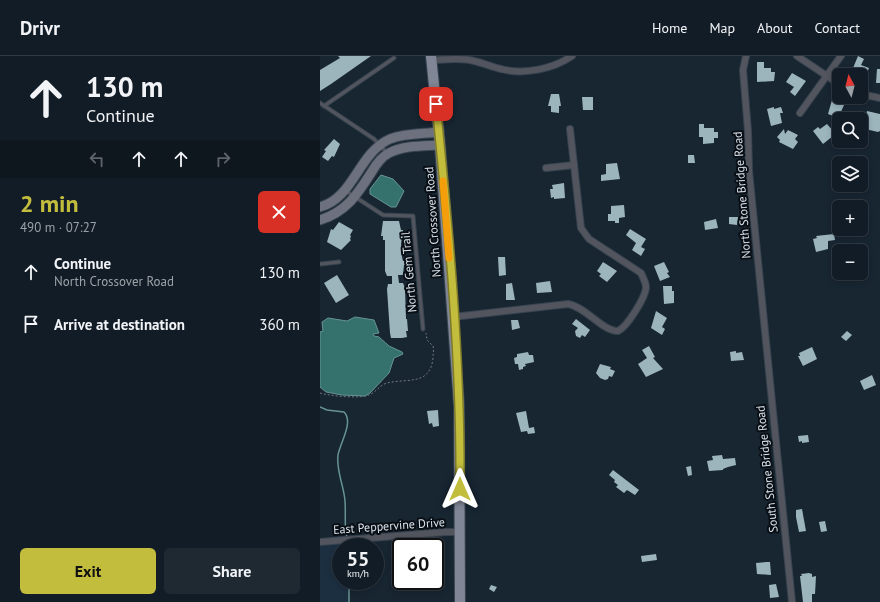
<!DOCTYPE html>
<meta charset="utf-8">
<style>
body{margin:0;font-family:"PT Sans",sans-serif;background:#1f2932;color:#f1f3f6;height:100vh;display:flex;flex-direction:column;font-size:15px;white-space:nowrap}
*{box-sizing:border-box;margin:0}
p{font-size:13px;color:#9ca1a7}
.icon{flex:none;width:22px;height:22px;fill:none;stroke:currentColor;stroke-width:2;stroke-linecap:round;stroke-linejoin:round}
.map{position:relative;flex:1;overflow:hidden}
.drawer{display:flex;flex-direction:column;background:#121c26;width:320px}
.drawer>*{flex:none}
.hud{background:#121c26;color:#f1f3f6;overflow:hidden}
.needle{width:26px;rotate:353deg}
.fabs{position:absolute;left:512px;top:12px;display:grid;gap:8px}
.fabs a{display:grid;place-items:center;width:36px;height:36px;border-radius:6px;background:#121c26;box-shadow:0 2px 6px #0003,0 0 0 1px #313a43;font-size:20px}
.speed{position:absolute;left:12px;top:482px;display:flex;gap:8px;font-size:20px;font-weight:700;text-align:center}
.speed>*{display:grid;place-content:center;width:52px;height:52px;border-radius:50%;background:#121c26;box-shadow:0 2px 6px #0003,0 0 0 1px #313a43;line-height:1}
.speed small{font-size:10px;font-weight:400}
.speed .limit{border:2px solid #111;border-radius:6px;background:#fff;color:#111}
.pin{position:absolute;display:grid;place-items:center;width:34px;height:34px;color:#fff;margin:-17px;border-radius:8px;box-shadow:0 2px 6px #0006}
.me{position:absolute;width:44px;margin:-22px;rotate:0deg;stroke-linejoin:round;filter:drop-shadow(0 0 3px #0008)}
.turn{display:flex;align-items:center;gap:14px;height:84px;padding:0 20px;font-size:18px}
.turn .icon{width:52px;height:52px;stroke-width:2.5}
.turn b{display:block;font-size:28px;line-height:34px}
.lanes{display:flex;align-items:center;height:38px;padding:0 20px;background:#0003;justify-content:center;gap:20px;direction:ltr}
.lanes .off{opacity:.35}
.round{display:grid;place-items:center;flex:none;width:42px;height:42px;border-radius:6px;background:#1f2932}
.head{display:flex;align-items:center;justify-content:space-between;height:68px;padding:0 20px}
h1{font-size:24px;font-weight:700;line-height:30px;color:#c3bd3e}
.primary-button{display:flex;gap:8px;margin-top:auto;padding:8px 20px}
.primary-button a{flex:1;height:46px;border-radius:6px;background:#c3bd3e;color:#111;font-size:16px;font-weight:700;line-height:46px;text-align:center}
.primary-button a+a{background:#1f2932;color:#f1f3f6}
ul{padding:0;list-style:none}
li{display:flex;align-items:center;gap:12px;height:52px;padding:0 20px}
li div{flex:1}
li b{display:block;font-size:15px}
li em{font-style:normal}
header{display:flex;align-items:center;gap:24px;box-sizing:border-box;height:56px;padding:0 20px;background:#121c26;border-bottom:1px solid #313a43}
header strong{font-size:19px}
nav{display:flex;gap:22px;margin-inline-start:auto;font-size:14px}
main{display:flex;flex:1;min-height:0}
.map>svg:first-child{display:block}
</style>
<header>
<strong>Drivr</strong>
<nav><a>Home</a><a>Map</a><a>About</a><a>Contact</a></nav>
</header>
<main>
<section class="drawer">
<div class="hud">
<div class="turn"><svg class="icon" aria-label="ahead" viewBox="0 0 24 24"><path d="M12 20V5M6 11l6-6 6 6"/></svg><div><b>130 m</b>Continue</div></div>
<div class="lanes"><svg class="icon off" aria-label="left" viewBox="0 0 24 24"><path d="M17 20v-9H6M10 6l-5 5 5 5"/></svg><svg class="icon" aria-label="ahead" viewBox="0 0 24 24"><path d="M12 20V5M6 11l6-6 6 6"/></svg><svg class="icon" aria-label="ahead" viewBox="0 0 24 24"><path d="M12 20V5M6 11l6-6 6 6"/></svg><svg class="icon off" aria-label="right" viewBox="0 0 24 24"><path d="M7 20v-9h11M14 6l5 5-5 5"/></svg></div>
</div>
<div class="head"><div><h1>2 min</h1><p>490 m · 07:27</p></div><a class="round" style="background:#d93025;color:#fff"><svg class="icon" aria-label="close" viewBox="0 0 24 24"><path d="M6 6l12 12M18 6L6 18"/></svg></a></div>
<ul>
<li><svg class="icon" aria-label="ahead" viewBox="0 0 24 24"><path d="M12 20V5M6 11l6-6 6 6"/></svg><div><b>Continue</b><p>North Crossover Road</p></div><em>130 m</em></li>
<li><svg class="icon" aria-label="arrive" viewBox="0 0 24 24"><path d="M6 21V4h12l-3 4 3 4H6"/></svg><div><b>Arrive at destination</b></div><em>360 m</em></li>
</ul>
<div class="primary-button"><a>Exit</a><a>Share</a></div>
</section>
<div class="map">
<svg width="560" height="546" viewBox="0 0 560 546">
<rect width="100%" height="100%" fill="#182632"/>
<!-- built -->
<path fill="#1c2f40" d="M18,485l10,4v2h-7v34h8v21h-29v-60z"/>
<!-- water -->
<g fill="#35726e" stroke="#669494">
<path d="M61,119l12,4 11,12 -8,16h-5l-21,-13v-5z"/>
<path d="M35,261l19,3 5,13 -6,1 1,2 5,1 10,9 13,6 1,2 -9,4 -5,15 -19,20 -5,3 -23,-1 -16,-3 -6,-5v-55l3,-1 -1,-9 6,-4 19,3z"/>
</g>
<g fill="none" stroke-linecap="round" stroke-linejoin="round">
<!-- stream -->
<g stroke="#669494" stroke-width="1.5">
<path d="M0,351l7,3 17,2c10,10 -4,31 -6,43 -2,16 6,31 7,46 1,13 -1,25 2,37"/>
<path d="M27,486l1,5"/>
<path d="M29,546v-21"/>
</g>
</g>
<!-- building -->
<g fill="#9cb5bd">
<path d="M18,0h33l-40,28 -11,7v-21l20,-12z"/>
<path d="M538,0l6,3 -3,6 8,3 -4,10 -4,-3 -10,-2z"/>
<path d="M437,6h7v6h7v4h4l-1,9 -17,1z"/>
<path d="M557,13h3v14h-4z"/>
<path d="M472,17l14,8 -11,15 -5,-4 4,-5 -8,-5z"/>
<path d="M231,38h8l2,12h-2v7l-8,-1v-6h-3z"/>
<path d="M262,41h11v13h-10z"/>
<path d="M512,44l6,3 1,-3 6,3 -7,15 -10,-4z"/>
<path d="M454,51v2l7,-2 2,6h-3l2,10 -11,3 -4,-17z"/>
<path d="M547,55l13,3v17l-2,1 -17,-4 1,-12h4z"/>
<path d="M379,68h5v4h10v4h4v6h-4v5l-11,1v-7h-4z"/>
<path d="M507,68l7,8 -3,2 2,2 -10,8 -10,-13 5,-4 2,2z"/>
<path d="M464,73l1,5 3,-4 10,5 -3,4 3,3 -5,7 -14,-7 1,-2 -3,-3z"/>
<path d="M14,83l6,5 -6,13 -2,-1 -4,5 -6,-4 4,-6 -2,-1z"/>
<path d="M535,85l5,2 -1,6 -5,-1z"/>
<path d="M368,99h6l1,8h-7z"/>
<path d="M297,107l3,16 -19,2v-6l5,-1v-10z"/>
<path d="M549,117v10h-8v-9z"/>
<path d="M244,127l1,15 -11,1v-2l-3,1 -1,-9h3l-1,-4z"/>
<path d="M304,149l1,12 -6,1v5h-4v-2h-7v-7h3v-8z"/>
<path d="M409,161h9l-1,8 -8,-1z"/>
<path d="M396,163l2,9 -13,2 -1,-8z"/>
<path d="M63,165h16l2,9h2l-2,14 1,13 1,4h3v4h-2l-1,10h-5l1,8h4l2,5 1,31h1l1,12h-2l1,6 -5,1h-11l-1,-5 -3,-44 1,-5h4v-8h-5l-2,-5v-31h-2v-4h-2z"/>
<path d="M19,166l14,8 -3,5 1,1 -1,3 1,1 -10,10 -14,-8 4,-13 2,1z"/>
<path d="M310,173l16,10 -5,8 4,2 -4,7 -9,-6 4,-7 -10,-8z"/>
<path d="M514,178l1,6 -7,1v8l-12,3 -3,-13 4,-1 -1,-2z"/>
<path d="M178,201h7l1,18 -7,1z"/>
<path d="M283,206l14,9 -10,11 -8,-6 2,-2 -4,-3z"/>
<path d="M344,206l5,10 -2,1 3,4 -10,4 -6,-15z"/>
<path d="M17,219l12,20 -13,8 -12,-20z"/>
<path d="M230,225l2,11 -15,1 -1,-10z"/>
<path d="M192,227l3,17h-9v-16z"/>
<path d="M343,230h9v5h2v12l-10,1z"/>
<path d="M336,255l11,7 -5,9 3,2 -3,6 -11,-7z"/>
<path d="M256,263l14,11 -5,7 -3,-2 -2,3 -4,-2 -1,-5 3,-3 -6,-4z"/>
<path d="M191,264h7l2,8 -8,2z"/>
<path d="M527,275l5,4 -6,6 -5,-4z"/>
<path d="M329,290l6,11 -2,1 10,11 -17,8 -8,-13 9,-6 -5,-8z"/>
<path d="M492,291l5,12 -14,7 -5,-10h2l-1,-3z"/>
<path d="M416,295v2l6,-1 2,8 -13,1 -1,-9z"/>
<path d="M208,296l1,3h4l1,7 -9,2 1,2 -3,1v2l-4,1 -1,-6h-3l-1,-6 3,-1v-3z"/>
<path d="M280,308l11,3 -1,2 5,2 -3,6 -3,-1 -1,3 -3,1 -5,-2 -4,-5z"/>
<path d="M552,319l4,10 -12,5 -4,-9z"/>
<path d="M118,354l1,16 -6,1 -1,-4 -3,1 -2,-13z"/>
<path d="M206,355l3,17 5,-1 1,6 -7,1 -1,-3 -6,1 -5,-19z"/>
<path d="M488,379l1,7 -7,1v-2l-3,1 -1,-6z"/>
<path d="M402,399l1,4 12,-1 1,7 -8,2 -5,2v1l-14,1 -2,-10 6,-1 -1,-4z"/>
<path d="M371,410l1,9 -4,1 -2,-9z"/>
<path d="M293,414l26,20 -4,5 -8,-5 -3,3 -8,-6 2,-2 -4,-3 1,-2 -6,-5z"/>
<path d="M482,453l4,22 -7,1 -3,-15v-7z"/>
<path d="M505,465l2,10 -6,1 -2,-10z"/>
<path d="M336,498l1,6 -15,2 -1,-6z"/>
<path d="M446,506h4l1,13 -14,-1 -1,-11z"/>
<path d="M489,517l3,1v3l4,-1 -1,18h-3v8h-9l-3,-26h2l-1,-2z"/>
<path d="M456,528l3,13 -9,1 -1,-13z"/>
<path d="M171,529l6,2 -3,5 -5,-3z"/>
</g>
<g fill="none" stroke-linecap="round" stroke-linejoin="round">
<defs>
<g id="lane">
<path d="M0,47l54,36 13,14"/>
<path d="M4,50l70,-48"/>
<path d="M26,135l37,24 30,1 10,113"/>
<path d="M0,208l19,-2"/>
</g>
<g id="street">
<path d="M426,0l-3,14 5,61 1,40 43,431"/>
<path d="M477,0l42,28"/>
<path d="M111,4c14,0 29,-3 43,1 9,2 18,6 27,8 23,6 52,0 71,-13"/>
<path d="M541,38l19,4"/>
<path d="M480,57l41,-57"/>
<path d="M226,112l28,-3"/>
<path d="M133,261l115,-13c18,3 34,27 50,27 9,-4 27,-33 28,-43 0,-6 -3,-10 -5,-15l-52,-34 -8,-11 -11,-99"/>
<path d="M0,486l126,-10h14"/>
</g>
<g id="secondary">
<path d="M0,151c34,-9 38,-54 70,-68 15,-6 33,-5 49,-7"/>
<path d="M0,164c26,-8 37,-25 51,-47 4,-7 10,-16 18,-20 15,-8 35,-7 51,-8"/>
</g>
<path id="primary" d="M111,0l9,89 19,260 1,197"/>
</defs>
<!-- lane casing -->
<use href="#lane" stroke="#374450" stroke-width="5"/>
<!-- street casing -->
<use href="#street" stroke="#374450" stroke-width="8"/>
<!-- secondary casing -->
<use href="#secondary" stroke="#374450" stroke-width="11"/>
<!-- primary casing -->
<use href="#primary" stroke="#374450" stroke-width="12"/>
<!-- path -->
<path stroke="#6e7984" stroke-width="1" stroke-dasharray="2 2" stroke-linecap="butt" d="M0,337c10,3 40,6 49,2 7,-3 11,-10 18,-12 21,-5 43,3 46,-25 0,-5 1,-8 0,-12l-6,-6 -1,-7"/>
<!-- lane -->
<use href="#lane" stroke="#53555e" stroke-width="3"/>
<!-- street -->
<use href="#street" stroke="#53555e" stroke-width="6"/>
<!-- secondary -->
<use href="#secondary" stroke="#6d717e" stroke-width="9"/>
<!-- primary -->
<use href="#primary" stroke="#818696" stroke-width="10"/>
</g>
<g fill="none" stroke-linecap="round" stroke-linejoin="round">
<defs>
<path id="route" d="M116,48c13,127 25,256 24,385"/>
</defs>
<!-- route casing -->
<use href="#route" stroke="#7f7b28" stroke-width="10"/>
<!-- route -->
<use href="#route" stroke="#c3bd3e" stroke-width="7"/>
<!-- slow -->
<path stroke="#f59e0b" stroke-width="7" d="M123,125l6,77"/>
</g>
<g text-anchor="middle" stroke-width="4" stroke-linejoin="round" paint-order="stroke">
<!-- street labels -->
<g font-size="12" fill="#dae3eb" stroke="#080e14">
<text transform="translate(422 139) rotate(-94)" y="4">North Stone Bridge Road</text>
<text transform="translate(113 166) rotate(-94)" y="4">North Crossover Road</text>
<text transform="translate(89 216) rotate(-95)" y="4">North Gem Trail</text>
<text transform="translate(447 413) rotate(-96)" y="4">South Stone Bridge Road</text>
<text transform="translate(69 470) rotate(-4)" y="4">East Peppervine Drive</text>
</g>
</g>
</svg>
<div class="fabs">
<a><svg class="needle" viewBox="-14 -14 28 28"><path d="M0-13l5 13h-10z" fill="#e53935"/><path d="M0 13l5-13h-10z" fill="#9ca1a7"/></svg></a>
<a><svg class="icon" aria-label="search" viewBox="0 0 24 24"><circle cx="10" cy="10" r="6"/><path d="M15 15l6 6"/></svg></a>
<a><svg class="icon" aria-label="layers" viewBox="0 0 24 24"><path d="M12 4l9 5-9 5-9-5zM3 14l9 5 9-5"/></svg></a>
<a>+</a>
<a>−</a>
</div>
<div class="speed"><div>55<small>km/h</small></div><div class="limit">60</div></div>
<div class="pin" style="left:116px;top:48px;background:#d93025"><svg class="icon" aria-label="arrive" viewBox="0 0 24 24"><path d="M6 21V4h12l-3 4 3 4H6"/></svg></div>
<svg class="me" style="left:140px;top:433px" viewBox="-20 -20 40 40"><path d="M0-17L14 15 0 8-14 15z" fill="#c3bd3e" stroke="#fff" stroke-width="4"/></svg>
</div>
</main>
